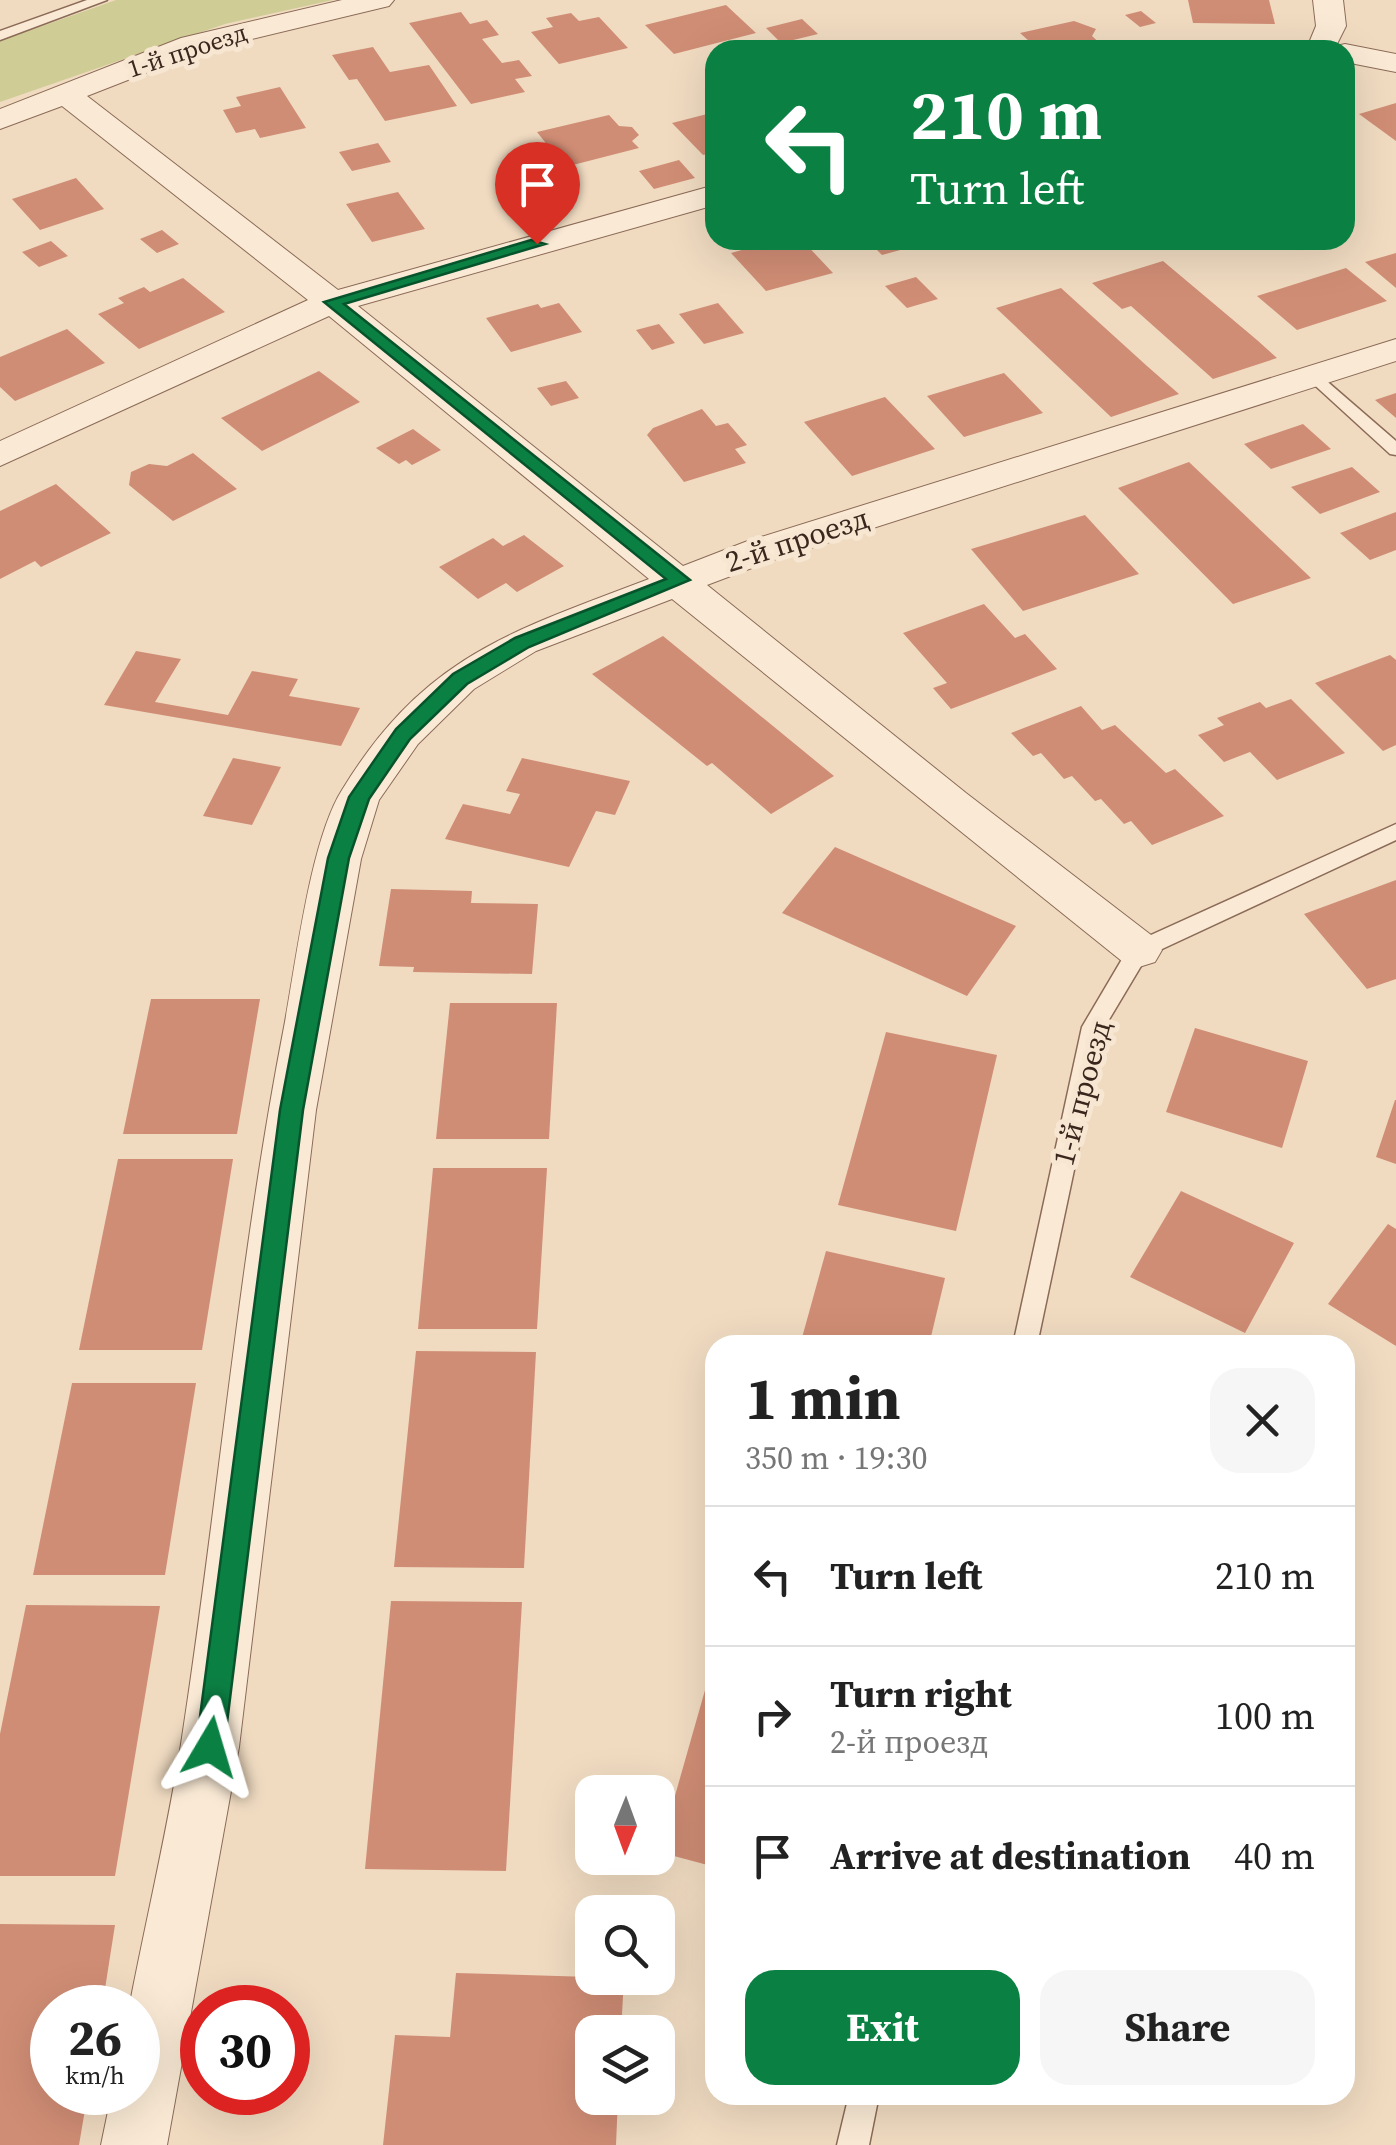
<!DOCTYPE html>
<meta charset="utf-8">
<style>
body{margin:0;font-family:"Source Serif 4",serif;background:#f6f6f6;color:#222;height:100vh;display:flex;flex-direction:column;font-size:38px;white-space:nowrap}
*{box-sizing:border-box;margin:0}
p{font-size:32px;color:#767676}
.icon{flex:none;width:55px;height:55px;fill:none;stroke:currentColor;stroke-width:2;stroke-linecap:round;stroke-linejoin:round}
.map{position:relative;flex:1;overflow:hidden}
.side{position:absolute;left:705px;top:1335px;width:650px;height:770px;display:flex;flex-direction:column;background:#fff;border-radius:30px;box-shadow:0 10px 40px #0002}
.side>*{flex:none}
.guide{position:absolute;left:705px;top:40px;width:650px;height:210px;border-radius:30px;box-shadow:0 10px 40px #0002;background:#0b8043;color:#fff;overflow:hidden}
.needle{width:65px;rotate:181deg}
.controls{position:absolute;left:575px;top:1775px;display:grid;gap:20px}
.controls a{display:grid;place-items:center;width:100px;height:100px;border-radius:20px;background:#fff;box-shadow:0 10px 40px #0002;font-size:50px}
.speed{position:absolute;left:30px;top:1985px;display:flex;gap:20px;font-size:50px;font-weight:700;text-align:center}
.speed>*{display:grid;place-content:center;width:130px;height:130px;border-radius:50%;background:#fff;box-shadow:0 10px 40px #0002;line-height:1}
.speed small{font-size:25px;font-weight:400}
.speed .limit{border:15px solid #d22;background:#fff;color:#111}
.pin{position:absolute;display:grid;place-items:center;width:85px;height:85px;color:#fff;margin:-102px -42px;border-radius:50% 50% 50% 0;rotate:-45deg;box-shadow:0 0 10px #0007}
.pin .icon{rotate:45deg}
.me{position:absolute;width:110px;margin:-55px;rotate:7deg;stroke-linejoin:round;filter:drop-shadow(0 0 8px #0008)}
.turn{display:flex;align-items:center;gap:35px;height:210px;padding:0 40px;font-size:45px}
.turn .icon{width:130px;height:130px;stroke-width:2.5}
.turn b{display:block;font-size:70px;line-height:85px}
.round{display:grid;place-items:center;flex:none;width:105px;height:105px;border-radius:30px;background:#f6f6f6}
.head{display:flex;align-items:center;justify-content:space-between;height:170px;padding:0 40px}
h1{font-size:60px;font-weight:700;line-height:75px}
.cta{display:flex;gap:20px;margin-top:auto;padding:20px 40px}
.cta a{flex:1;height:115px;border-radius:30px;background:#0b8043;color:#fff;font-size:40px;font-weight:700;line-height:115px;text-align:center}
.cta a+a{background:#f6f6f6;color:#222}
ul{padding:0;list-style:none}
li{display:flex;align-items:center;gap:30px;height:140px;padding:0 40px;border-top:2px solid #e0e0e0}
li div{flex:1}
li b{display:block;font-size:38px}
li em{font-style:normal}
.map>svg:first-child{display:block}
</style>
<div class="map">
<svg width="1396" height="2145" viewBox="0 0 1396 2145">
<rect width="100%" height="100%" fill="#f0dbc1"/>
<!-- green -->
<path fill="#cfcd95" d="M116,0h217l-108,24 -225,78v-61z"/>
<!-- building -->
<g fill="#d08d75">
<path d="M1188,0h81l6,24 -82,-1z"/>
<path d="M726,5l30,28 -82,21 -29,-29z"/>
<path d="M1141,11l15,12 -16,4 -15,-12z"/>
<path d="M461,12l9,12 17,-4 12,15 -17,4 20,24 17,-3 13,16 -17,3 10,13 -54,12 -62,-81z"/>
<path d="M571,13l8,8 20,-4 29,31 -69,16 -28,-32 22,-5 -7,-9z"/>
<path d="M802,19l16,15 -37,9 -15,-15z"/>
<path d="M1074,21l22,8 -4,7 15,14h-68l-19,-17z"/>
<path d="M373,47l17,25 39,-7 28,41 -72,15 -28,-42 -8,1 -17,-25z"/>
<path d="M280,87l26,41 -46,10 -5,-9 -19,4 -13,-23 18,-4 -5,-9z"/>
<path d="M1396,103v38l-37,-27z"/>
<path d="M715,112v40l-12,3 -31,-32z"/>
<path d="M609,115l10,11 13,1 7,8 -7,6 7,7 -74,19 -28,-35z"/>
<path d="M378,143l13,19 -39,9 -13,-19z"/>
<path d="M679,160l16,18 -41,11 -15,-18z"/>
<path d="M76,178l28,31 -64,21 -28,-31z"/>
<path d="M398,192l27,37 -53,13 -26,-38z"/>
<path d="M162,230l17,14 -22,9 -17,-14z"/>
<path d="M778,240h24l31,33 -67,18 -35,-38z"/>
<path d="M867,240h54l1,4 -40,11z"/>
<path d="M51,241l17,15 -29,11 -17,-15z"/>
<path d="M1396,253v35l-31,-26z"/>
<path d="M1163,261l94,79 20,18 -64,21 -82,-73 -9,3 -30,-26z"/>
<path d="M1346,268l41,33 -90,29 -40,-34z"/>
<path d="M916,277l22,22 -31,9 -22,-22z"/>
<path d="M183,278l42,34 -86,37 -41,-35 26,-11 -6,-5 26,-11 6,5z"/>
<path d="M1061,288l86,78 32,28 -68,23 -115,-109z"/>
<path d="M559,303l23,29 -71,20 -25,-34 52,-14 3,4z"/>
<path d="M718,303l26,30 -40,11 -25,-30z"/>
<path d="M659,324l16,19 -23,7 -16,-20z"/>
<path d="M67,329l38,34 -90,38 -15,-14v-30z"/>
<path d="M319,371l41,31 -98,49 -41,-33z"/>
<path d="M1004,373l39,40 -79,24 -37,-41z"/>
<path d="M566,381l13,17 -28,8 -14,-18z"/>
<path d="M1396,393v25l-21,-18z"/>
<path d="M885,397l50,52 -83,27 -48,-54z"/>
<path d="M702,409l14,17 12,-3 19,22 -12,4 11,14 -62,19 -37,-47 6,-7z"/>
<path d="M1303,424l28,25 -60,20 -27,-25z"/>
<path d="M413,429l28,21 -29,15 -6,-5 -7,4 -23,-16z"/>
<path d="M193,453l44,36 -64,32 -44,-36 2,-13 18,-8 18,2z"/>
<path d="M1189,462l122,116 -78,26 -115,-116z"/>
<path d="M1352,467l28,25 -60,22 -29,-27z"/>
<path d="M56,484l55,49 -70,34 -6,-6 -35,18v-68z"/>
<path d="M1396,512v38l-26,10 -30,-27z"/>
<path d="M1085,515l54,59 -116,37 -52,-62z"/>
<path d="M524,535l40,31 -47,26 -11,-9 -28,16 -39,-32 54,-29 10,8z"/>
<path d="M984,604l31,34 10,-4 32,35 -106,40 -18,-21 14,-5 -44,-50z"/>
<path d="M663,636l83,68 88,72 -63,38 -59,-51 -5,3 -115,-92z"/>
<path d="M136,651l45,8 -26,43 73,13 24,-44 46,8 -9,17 71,12 -19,38 -237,-41z"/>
<path d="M1390,655l6,5v85l-13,6 -68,-68z"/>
<path d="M1291,699l54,54 -68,27 -27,-28 -26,10 -26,-27 26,-10 -7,-7 43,-16 6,6z"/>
<path d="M1081,706l21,24 13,-5 51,48 9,-4 49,47 -72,29 -21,-24 -7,3 -23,-25 -6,2 -23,-25 -8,3 -23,-26 -8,3 -22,-23z"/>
<path d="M233,758l48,9 -29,58 -49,-9z"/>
<path d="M522,758l108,23 -15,34 -19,-4 -27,56 -124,-28 18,-35 47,10 10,-20 -14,-3z"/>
<path d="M835,847l181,79 -49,70 -185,-83z"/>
<path d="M1396,880v99l-29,10 -63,-75z"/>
<path d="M391,889l81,2 -1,12 67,1 -6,70 -119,-2 1,-5 -35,-1z"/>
<path d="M151,999h109l-23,135h-114z"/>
<path d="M450,1003h107l-8,136h-113z"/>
<path d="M1195,1028l113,33 -26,87 -116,-36z"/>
<path d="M886,1032l111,23 -41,176 -118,-26z"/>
<path d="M1395,1100h1v64l-20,-7z"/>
<path d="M118,1159h115l-31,191h-123z"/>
<path d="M433,1168h114l-10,161h-119z"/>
<path d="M1181,1191l113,52 -49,90 -115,-56z"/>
<path d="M1388,1224l8,5v117l-68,-42z"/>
<path d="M826,1251l119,27 -16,67h-129z"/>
<path d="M416,1351l120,1 -12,216 -130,-1z"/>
<path d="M72,1383h124l-31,192h-132z"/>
<path d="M391,1601l131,1 -16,269 -141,-2z"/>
<path d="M26,1605l134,1 -45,270h-115v-142z"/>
<path d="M715,1655v212l-56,-15z"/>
<path d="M0,1924l115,1 -13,83h-50v84h36l-9,53h-79z"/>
<path d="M456,1973l168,5 -3,54h-29v66h26l-2,47h-233l12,-110 55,2z"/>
</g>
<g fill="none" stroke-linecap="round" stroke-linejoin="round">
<defs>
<g id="lane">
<path d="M87,0h20l-107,40v-9z"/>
<path d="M1315,371l81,70v14l-6,-1 -81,-74v-8z"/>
<path d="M1396,824v16l-249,116 -43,72 -67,317h-24l69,-318 49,-83z"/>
<path d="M849,2095h30l-10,50h-32z"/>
</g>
<g id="street">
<path d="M342,0h52l-5,6 -187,45 -115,45 251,194 377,-105v20l-357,101 325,260 62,-24 651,-203v22l-623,199 -66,25 259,208 189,145 7,12 -7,12 -16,5 -16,-5 -451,-363 -136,52 -62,38 -56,55 -39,56 -18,59 -45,251 -77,637 -72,398h-66l11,-53h26v-84h-9c17,-88 38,-176 52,-264 37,-239 57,-480 103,-717 12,-63 26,-186 58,-237 82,-134 168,-158 307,-211l-320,-263 -329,150v-25l308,-141 -246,-194 -62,23v-20l181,-71z"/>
<path d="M1313,0h30l3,26 -10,20 9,-2 51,10v18l-51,-10v-12h-39l10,-24z"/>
</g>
</defs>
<!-- lane casing -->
<use href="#lane" stroke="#8b6b58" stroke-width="3"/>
<!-- street casing -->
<use href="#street" stroke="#8b6b58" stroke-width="2"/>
<!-- lane -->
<use href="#lane" fill="#faead5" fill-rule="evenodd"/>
<!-- street -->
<use href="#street" fill="#faead5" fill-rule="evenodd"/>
</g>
<!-- route -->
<path fill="#0b8043" stroke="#07532c" stroke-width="2.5" d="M531,240l14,4 -201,60 346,276 -161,67 -62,37 -57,55 -41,60 -20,59 -46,252 -79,637 -4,10 -10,4 -10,-4 -4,-10 84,-637 48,-252 21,-61 47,-68 57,-55 62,-36 151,-59 -342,-277z"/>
<g text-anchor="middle" stroke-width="10" stroke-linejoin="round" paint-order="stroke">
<!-- far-street labels -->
<g font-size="25" fill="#3a261d" stroke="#f7e6d1">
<text transform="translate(187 50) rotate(-18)" y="9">1-й проезд</text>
</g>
<!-- street labels -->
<g font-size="30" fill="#3a261d" stroke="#f7e6d1">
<text transform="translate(797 540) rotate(-18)" y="10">2-й проезд</text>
<text transform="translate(1082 1093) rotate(-75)" y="10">1-й проезд</text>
</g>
</g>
</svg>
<div class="controls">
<a><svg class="needle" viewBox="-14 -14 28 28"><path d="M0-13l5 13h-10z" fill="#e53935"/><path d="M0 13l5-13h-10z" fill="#767676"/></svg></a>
<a><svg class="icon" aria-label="search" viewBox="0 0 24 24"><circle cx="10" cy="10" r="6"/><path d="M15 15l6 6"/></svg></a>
<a><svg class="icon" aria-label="layers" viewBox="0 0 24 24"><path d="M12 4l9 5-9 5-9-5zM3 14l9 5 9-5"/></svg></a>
</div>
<div class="speed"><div>26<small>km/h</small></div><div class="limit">30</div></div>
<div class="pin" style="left:537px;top:244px;background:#d93025"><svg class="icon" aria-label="arrive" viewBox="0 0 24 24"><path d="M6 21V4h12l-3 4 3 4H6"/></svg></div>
<svg class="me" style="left:210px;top:1747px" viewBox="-20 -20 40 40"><path d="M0-17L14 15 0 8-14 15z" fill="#0b8043" stroke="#fff" stroke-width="4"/></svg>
<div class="guide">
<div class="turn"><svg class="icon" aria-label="left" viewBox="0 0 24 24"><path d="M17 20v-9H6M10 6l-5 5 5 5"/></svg><div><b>210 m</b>Turn left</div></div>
</div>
<section class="side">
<div class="head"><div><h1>1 min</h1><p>350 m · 19:30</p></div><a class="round"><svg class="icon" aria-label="close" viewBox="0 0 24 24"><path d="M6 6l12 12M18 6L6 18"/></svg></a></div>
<ul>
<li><svg class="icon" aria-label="left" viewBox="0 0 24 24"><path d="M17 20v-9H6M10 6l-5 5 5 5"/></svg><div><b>Turn left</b></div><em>210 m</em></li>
<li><svg class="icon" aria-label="right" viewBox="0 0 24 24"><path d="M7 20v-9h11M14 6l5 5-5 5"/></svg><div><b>Turn right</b><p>2-й проезд</p></div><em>100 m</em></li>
<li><svg class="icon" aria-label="arrive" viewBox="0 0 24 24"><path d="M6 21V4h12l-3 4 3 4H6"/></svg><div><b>Arrive at destination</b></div><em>40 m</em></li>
</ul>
<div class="cta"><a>Exit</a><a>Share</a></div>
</section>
</div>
